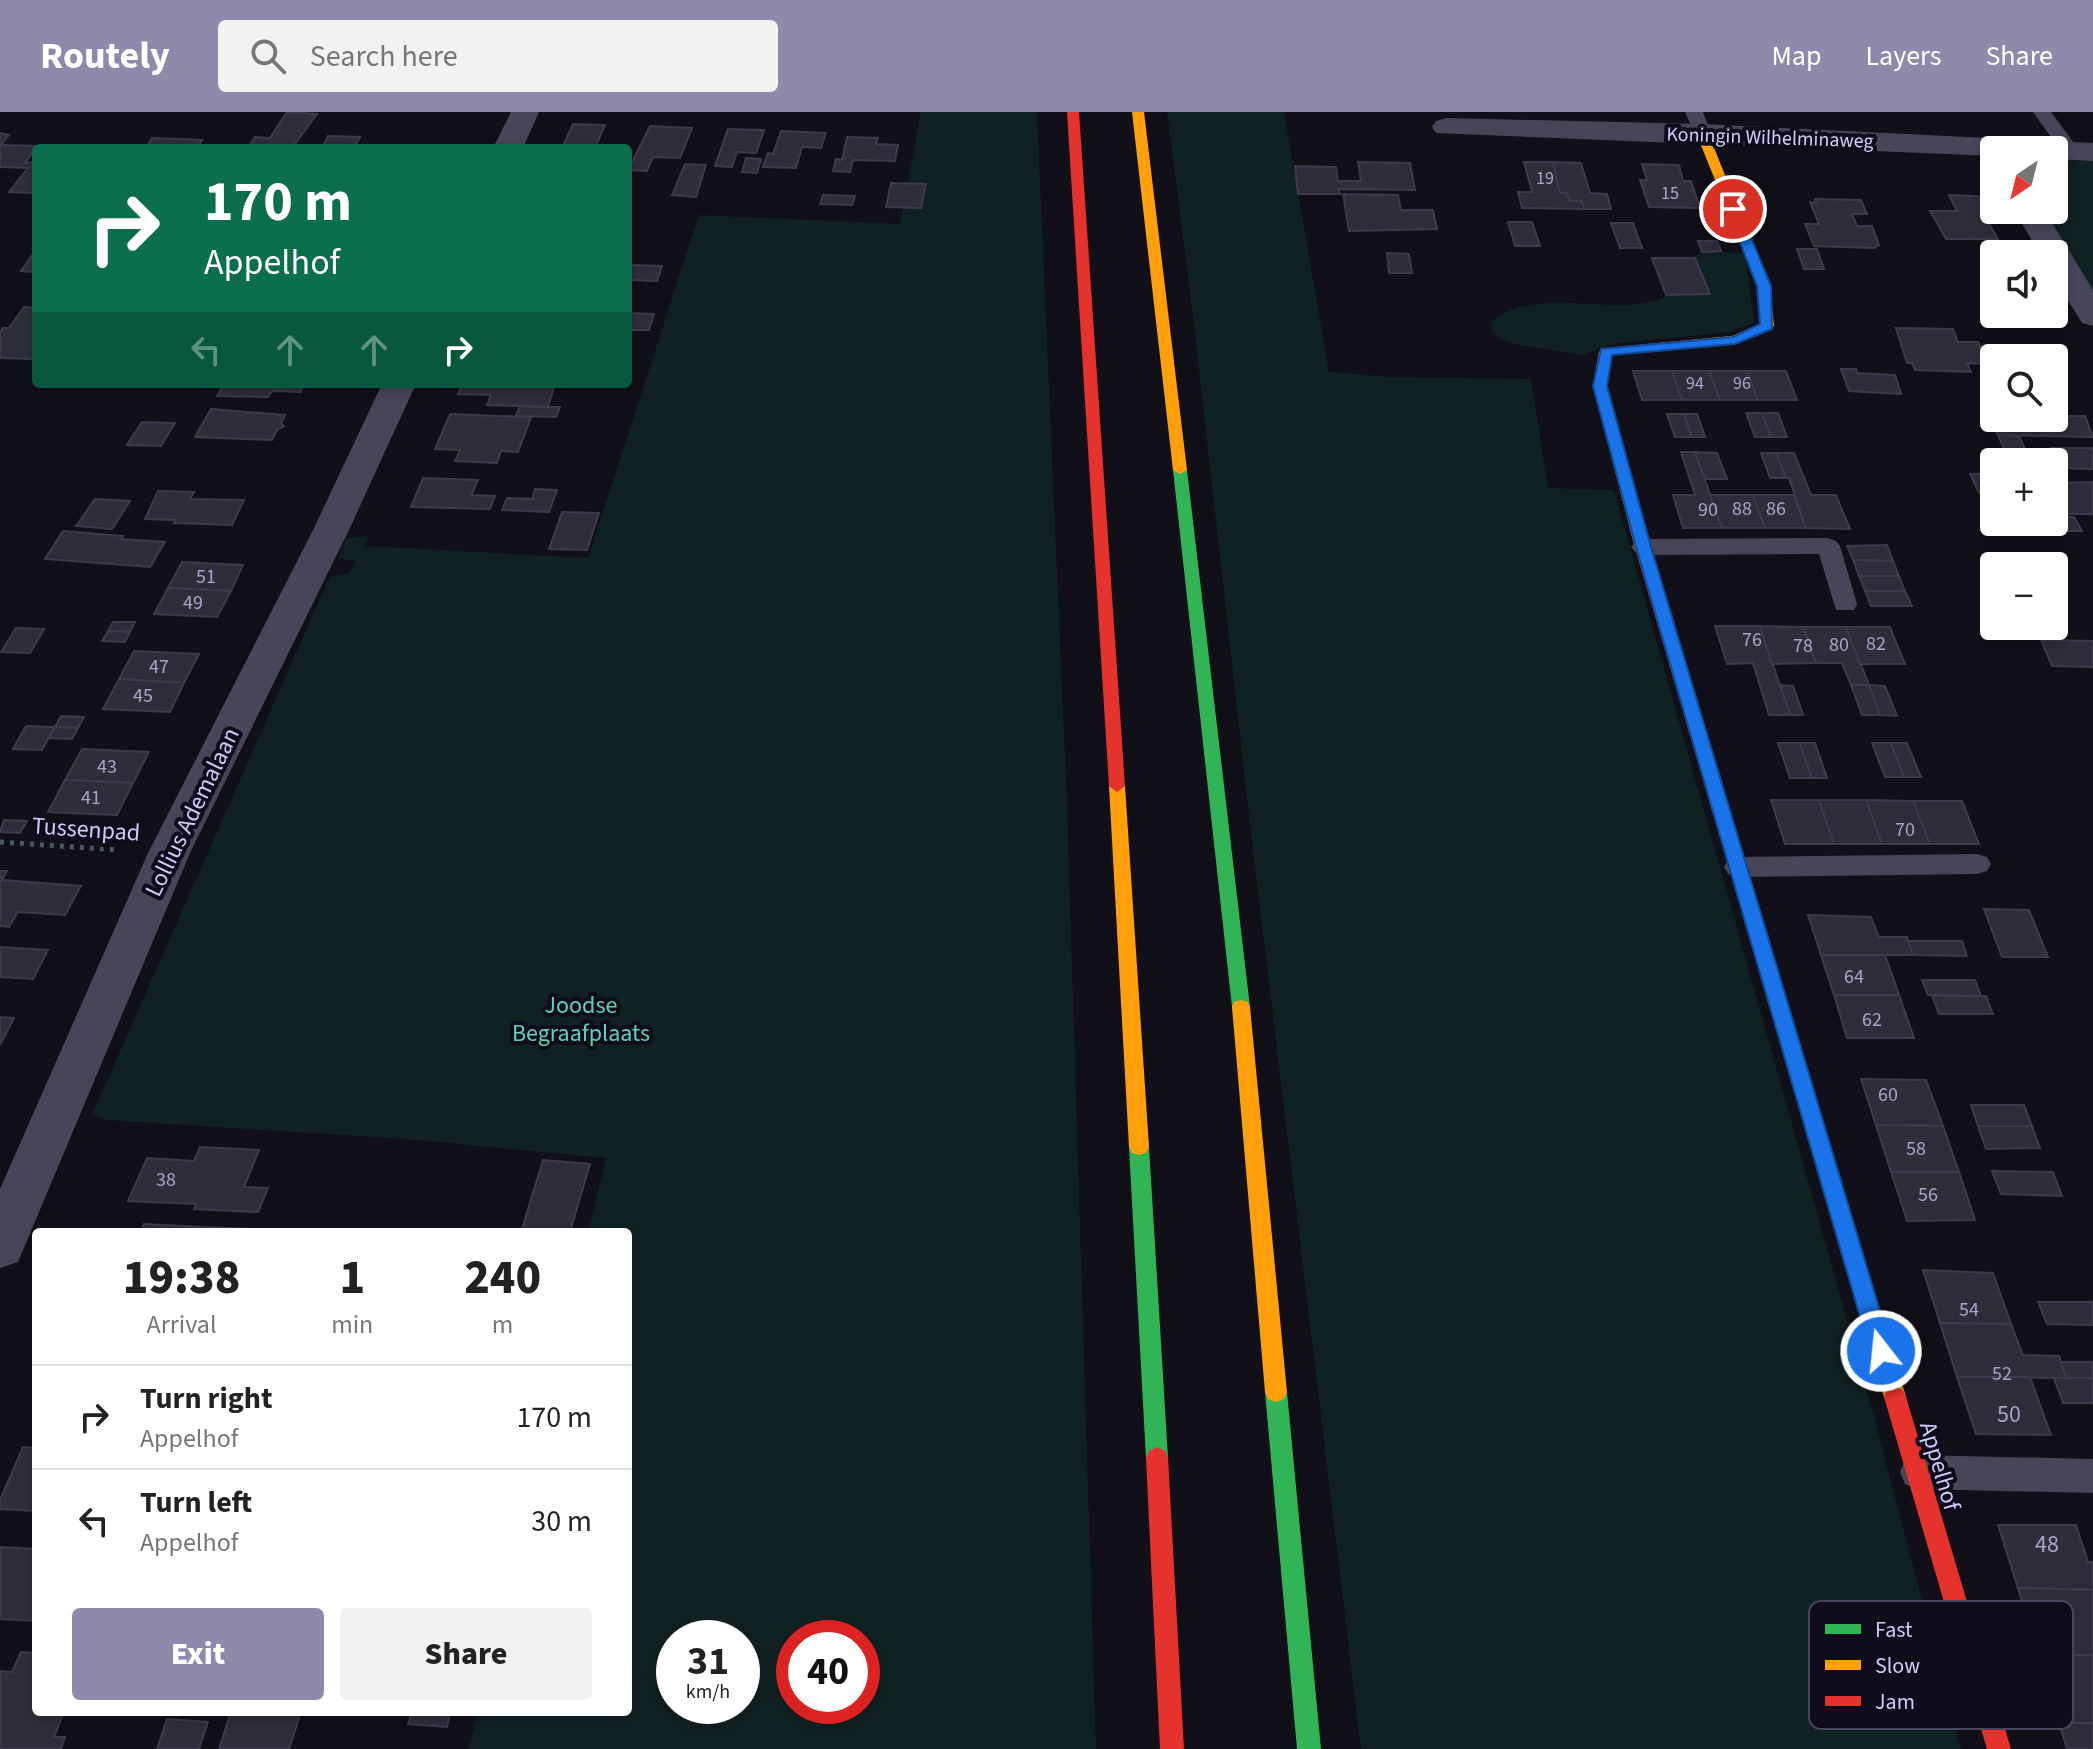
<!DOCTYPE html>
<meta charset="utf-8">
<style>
body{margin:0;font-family:"Source Sans 3",sans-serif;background:#f2f2f2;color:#222;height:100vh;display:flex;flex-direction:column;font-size:30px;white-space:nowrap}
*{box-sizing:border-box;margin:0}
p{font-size:26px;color:#767676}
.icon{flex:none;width:44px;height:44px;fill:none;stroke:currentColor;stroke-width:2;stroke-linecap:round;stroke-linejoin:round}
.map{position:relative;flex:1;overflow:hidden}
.details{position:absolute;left:32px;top:1116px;width:600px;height:488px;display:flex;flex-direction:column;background:#fff;border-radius:8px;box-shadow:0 4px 12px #0003}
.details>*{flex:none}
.guide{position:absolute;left:32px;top:32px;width:600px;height:244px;border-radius:8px;box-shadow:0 4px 12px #0003;background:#0b6e4f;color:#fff;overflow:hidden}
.needle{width:52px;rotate:215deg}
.tools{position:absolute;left:1980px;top:24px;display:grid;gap:16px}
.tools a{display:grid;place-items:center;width:88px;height:88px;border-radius:8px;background:#fff;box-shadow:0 4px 12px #0003;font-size:40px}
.speed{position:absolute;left:656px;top:1508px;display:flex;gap:16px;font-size:40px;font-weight:700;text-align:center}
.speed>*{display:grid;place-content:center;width:104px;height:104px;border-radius:50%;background:#fff;box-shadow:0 4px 12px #0003;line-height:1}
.speed small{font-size:20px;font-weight:400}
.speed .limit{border:12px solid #d22;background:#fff;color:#111}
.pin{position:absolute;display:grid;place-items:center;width:68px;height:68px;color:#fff;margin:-34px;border:4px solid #fff;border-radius:50%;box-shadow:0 2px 8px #0007}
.me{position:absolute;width:88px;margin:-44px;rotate:344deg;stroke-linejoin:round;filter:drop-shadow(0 0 6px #0008)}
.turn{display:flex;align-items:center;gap:28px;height:168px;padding:0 40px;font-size:36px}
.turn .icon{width:104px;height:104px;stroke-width:2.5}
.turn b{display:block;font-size:56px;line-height:68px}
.lanes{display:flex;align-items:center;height:76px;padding:0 40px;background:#0003;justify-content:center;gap:40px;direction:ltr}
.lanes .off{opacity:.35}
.eta{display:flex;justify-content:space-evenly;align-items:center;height:136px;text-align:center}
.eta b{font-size:48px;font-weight:800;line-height:56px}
.action{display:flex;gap:16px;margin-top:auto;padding:16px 40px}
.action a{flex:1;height:92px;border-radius:8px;background:#8e8aab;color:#fff;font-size:32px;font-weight:800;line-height:92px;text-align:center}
.action a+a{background:#f2f2f2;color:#222}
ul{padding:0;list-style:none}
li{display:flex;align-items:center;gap:24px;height:104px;padding:0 40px;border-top:2px solid #e0e0e0}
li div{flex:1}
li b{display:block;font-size:30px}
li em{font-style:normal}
header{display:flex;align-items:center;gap:48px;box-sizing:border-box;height:112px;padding:0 40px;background:#8e8aab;color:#fff}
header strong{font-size:38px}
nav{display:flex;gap:44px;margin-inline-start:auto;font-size:28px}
.search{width:560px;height:72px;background:#f2f2f2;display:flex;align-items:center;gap:20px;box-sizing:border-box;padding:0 28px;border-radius:8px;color:#767676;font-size:30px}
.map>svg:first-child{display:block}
</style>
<header>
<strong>Routely</strong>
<div class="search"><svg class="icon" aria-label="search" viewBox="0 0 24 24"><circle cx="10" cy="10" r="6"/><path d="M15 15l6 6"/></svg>Search here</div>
<nav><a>Map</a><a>Layers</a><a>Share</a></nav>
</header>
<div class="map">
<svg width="2093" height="1637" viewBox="0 0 2093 1637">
<rect width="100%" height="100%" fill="#111018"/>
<!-- green -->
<g fill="#102122" fill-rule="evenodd">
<path d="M921,0h116l30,692 29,945h-627l8,-37h151v-480h-40l18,-74 -200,-19 -299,-19 -15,-5 238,-539 19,-2 6,-13 -17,-3 8,-20 23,-2 -4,10 223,12 111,-343 201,9zM674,1526h68v68h-68zM794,1526h68v68h-68z"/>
<path d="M1167,0h117l45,260 64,5 138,2 17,109 66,2 256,912 91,347h-600l-112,-933 -56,-501z"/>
<path d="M2054,48l39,1v133l-53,-84h14z"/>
<path d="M1709,138l36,4 9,69 -26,9 -116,12 -28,11 -60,-9 -22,-6 -10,-9 -1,-9c55,-44 139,8 195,-37l8,-29z"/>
</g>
<!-- building -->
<g fill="#2f2d3a" stroke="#3e3a4b" stroke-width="2">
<path d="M287,0l30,2 -25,34h-44l7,-11 15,1z"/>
<path d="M573,12l32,1 -10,23h-33z"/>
<path d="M650,14l42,2 -12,30 -27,-1 -6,14 -19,-1z"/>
<path d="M728,17l36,1 -8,23 -19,-1 -5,15 -17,-1z"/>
<path d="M781,19l45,2 -5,15 -19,-1 -6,21 -33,-1 5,-14 5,1z"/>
<path d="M0,21l9,2 -8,10 37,1 -13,17 11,-1v27l-3,4 -24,-1 19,-24 -28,-1z"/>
<path d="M328,24l32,1 -6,11h-32z"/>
<path d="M847,25l31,1 -2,6 22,1 -3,16 -42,-1 -3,12 -17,-1 3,-12 6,1z"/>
<path d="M152,26l50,2 -5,8h-68h17z"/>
<path d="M746,46l15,1 -4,14 -15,-1z"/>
<path d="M1358,50l52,1 5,27 -76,-1 1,5h-42l-3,-28 41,1 2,14h23z"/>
<path d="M1524,50h29l7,31h7l3,8h12l2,8 -62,-1 -4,-16h14z"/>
<path d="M1553,50l28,1 9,30 17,1 4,15h-27l-2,-8h-12l-3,-8h-7z"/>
<path d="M685,52l21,1 -10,32 -24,-2z"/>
<path d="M1642,52l37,1 4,16h8l9,27 -51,-1 -9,-27h7z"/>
<path d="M891,71l35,1 -5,24 -35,-1z"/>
<path d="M1343,82l55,1 3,15h32l4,19 -88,2z"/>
<path d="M823,83l32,1 -3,9 -32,-1z"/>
<path d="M1949,83l45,2v13h10l6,12 -23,-2 11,19h-52l-16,-28h27z"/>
<path d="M1815,87l46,1 6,14h-15l5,12h15l7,19 -5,3 -60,-2 -9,-22h14l-9,-22 6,1z"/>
<path d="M1508,110h24l8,24h-25z"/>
<path d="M1611,111h22l9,25h-22z"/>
<path d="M1698,129h19l4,10 -19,1z"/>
<path d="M1797,137h20l7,20h-20z"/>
<path d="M36,138v22l-15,-1z"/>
<path d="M1387,141l22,1 3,19h-23z"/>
<path d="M1652,146h43l15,36 -44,1z"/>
<path d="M628,153l34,1 -5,15 -29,-1z"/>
<path d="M24,195l12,1v45l-4,6 -32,-1v-26l3,-4h6z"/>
<path d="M628,201l26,1 -5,16h-21z"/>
<path d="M1896,216l57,1 5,13h20l10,22 -21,-1 4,9 -56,-2 -3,-7h-5z"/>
<path d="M1841,257h15l1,4 38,2 6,19 -52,-3z"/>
<path d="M1633,259h39l10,29h-40z"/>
<path d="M1672,259h37l11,29h-38z"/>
<path d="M1709,259h38l11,29h-38z"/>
<path d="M1747,259h39l11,29h-39z"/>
<path d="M224,272h80l-4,8 -28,-1 -4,6 -51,-1z"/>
<path d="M463,272h92l-7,23 -61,-2 4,-10 -33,-1z"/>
<path d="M1981,287h13v19l44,3 -1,-3 17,-2h31l8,21 -95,-2z"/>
<path d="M520,294l22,1h18l-4,10 -40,-1z"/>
<path d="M211,297l74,6 -4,8 3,3 -7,4 -5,10 -77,-3z"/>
<path d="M1746,301h16l9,24h-16z"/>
<path d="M1762,301h16l9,24h-16z"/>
<path d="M450,302l48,2 33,1 -13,35 -17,-1 -4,12 -42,-2 5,-11 -25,-1z"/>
<path d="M1667,302h17l8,23h-17z"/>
<path d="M1684,302h13l8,23h-13z"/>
<path d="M142,310l33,1 -14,23 -34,-1z"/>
<path d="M1998,323l21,1 8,17h27l-3,-5h42v21l-39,-1v-6h-44z"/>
<path d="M1681,340h14l27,76h-39l-10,-33h22z"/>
<path d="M1695,340l22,1 10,26h-22z"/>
<path d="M1761,341h15l10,25h-16z"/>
<path d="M1776,341h18l17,42h25l14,34 -44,-1 -17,-50h-3z"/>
<path d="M1970,362h24v19h-15z"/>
<path d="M423,366l55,2 -7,15 24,1 -5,13 -79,-2z"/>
<path d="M2093,370v32h-27l-12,-31z"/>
<path d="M535,377l22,1 -8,22 -47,-2 5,-12 25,1z"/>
<path d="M158,379l36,1 -4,7 54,1 -12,25 -58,-2 2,-3 -31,-1z"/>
<path d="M1710,383h43l12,33h-43z"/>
<path d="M1753,383h40l13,33h-41z"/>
<path d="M95,387l35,2 -18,28 -36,-3z"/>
<path d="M562,400l37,1 -12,37 -38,-1z"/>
<path d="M2054,405h20l8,14h-36l-5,-9h13z"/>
<path d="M63,419l60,5 -2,3 44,3 -15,25 -105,-8z"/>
<path d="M1887,433l6,16 -40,-1 -6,-14z"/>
<path d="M1853,448l40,1 6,15h-40z"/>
<path d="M182,450l61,3 -12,26 -63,-3z"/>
<path d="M1859,464h40l6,15h-40z"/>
<path d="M168,476l63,3 -14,26 -63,-3z"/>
<path d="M1865,479h40l7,15h-41z"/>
<path d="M113,510h22l-5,10 -22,-1z"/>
<path d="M1715,514h45l30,89h-21l-16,-52 -26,1z"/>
<path d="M1760,514l43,1 13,36 -44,1z"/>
<path d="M1803,515h43l23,58h-18l-9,-22h-26z"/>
<path d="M1846,515h44l15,37h-45z"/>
<path d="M16,516l28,1 -14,24 -29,-1z"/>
<path d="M108,519l22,1 -5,10 -23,-1z"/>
<path d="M2041,528l52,1v26l-41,-1z"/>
<path d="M134,539l65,3 -15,29 -65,-4z"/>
<path d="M119,567l65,4 -14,29 -67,-3z"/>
<path d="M1780,573l13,1 10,29h-13z"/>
<path d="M1851,573h18l11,30h-18z"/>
<path d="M1869,573l16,1 12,30 -17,-1z"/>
<path d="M61,604l23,1 -6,11 -23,-1z"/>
<path d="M26,614l29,1 -13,23 -29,-1z"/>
<path d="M55,615l23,1 -6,11 -23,-1z"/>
<path d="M1778,631h22l12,35h-22z"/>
<path d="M1800,631h15l12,35h-15z"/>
<path d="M1872,631h19l13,34h-19z"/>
<path d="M1891,631h16l14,34h-17z"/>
<path d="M82,637l67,3 -16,31 -68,-3z"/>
<path d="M65,668l68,3 -16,32 -69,-3z"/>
<path d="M1771,688h48l15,44h-49z"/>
<path d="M1819,688h47l16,44h-48z"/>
<path d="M1866,688l47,1 17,43h-48z"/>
<path d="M1913,689h49l17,43h-49z"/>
<path d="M4,708l23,1 -7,12 -20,-1z"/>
<path d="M0,759h7l-5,9 79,6 -16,29 -47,-3 -9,15 -9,-1z"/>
<path d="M1984,797l45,1 19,47h-46z"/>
<path d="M1808,803l63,2 8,20h28l6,18h-92z"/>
<path d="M1908,829h54l5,15 -54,-1z"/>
<path d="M0,835l48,3 -15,29 -33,-2z"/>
<path d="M1821,843h64l14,40h-65z"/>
<path d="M1922,868h53l6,16 -53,-1z"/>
<path d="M1834,883h65l15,43h-67z"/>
<path d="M1932,884h54l7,18h-54z"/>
<path d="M0,905l14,1 -14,27z"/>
<path d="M1861,967l65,1 17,46 -67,-1z"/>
<path d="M1971,993h53l8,21h-54z"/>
<path d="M1876,1013l67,1 16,46h-68z"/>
<path d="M1978,1014h54l8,22 -54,1z"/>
<path d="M200,1035l59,3 -15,37 24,1 -10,24 -64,-3 2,-5 -68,-3 19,-43 47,3z"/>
<path d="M543,1048l47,4 -20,68h-49z"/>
<path d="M1992,1059l61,1 9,24 -61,-2z"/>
<path d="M1891,1060h68l16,48 -68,1z"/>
<path d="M144,1112l59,3 49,2 -1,3h-110z"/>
<path d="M1923,1158l70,3 18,51 -71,-1z"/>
<path d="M2038,1190h55v23l-46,-1z"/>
<path d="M1940,1211l71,1 12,31 36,1 7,22 -109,-1z"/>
<path d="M2061,1250h32v16h-27z"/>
<path d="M1957,1265h73l21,58 -75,-1z"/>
<path d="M2054,1266h39v25h-30z"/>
<path d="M23,1335l13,1v63l-36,-2v-9z"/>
<path d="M1998,1413h78l12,37h5v28l-75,-2z"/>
<path d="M0,1435l36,2v72l-36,-2z"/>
<path d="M2018,1476l75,2v65h-55z"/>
<path d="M21,1540l15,1v59h28l-10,25h11l-4,12h-61v-78l12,1z"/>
<path d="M2038,1543h55v68h-34z"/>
<path d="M231,1600h70l-12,37h-70z"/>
<path d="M412,1600h38l-3,15 -39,-3z"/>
<path d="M167,1607l41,3 -9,27h-42z"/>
<path d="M2059,1611h34v26h-26z"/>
</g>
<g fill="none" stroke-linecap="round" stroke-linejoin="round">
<!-- path -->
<path stroke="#4a5762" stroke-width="5" stroke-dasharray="4 6" stroke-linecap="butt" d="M0,730l119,8"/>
<!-- lane -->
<g fill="#474558" fill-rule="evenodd">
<path d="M1685,0h18l8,21 -3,4h-12z"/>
<path d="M2033,0h18l28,38 -2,4h-14z"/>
<path d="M1828,426l8,3 4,5 17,58 -3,6h-18l-17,-56 -176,1 -8,-3 -4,-5 4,-5 8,-3z"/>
<path d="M1977,742l10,3 4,7 -4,7 -10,3 -239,3 -10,-3 -4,-7 4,-7 10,-3z"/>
<path d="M1917,1343l176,4v34l-176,-4 -12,-5 -5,-12 5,-12z"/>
</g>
<!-- street -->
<g fill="#474558" fill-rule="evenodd">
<path d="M511,0h28l-16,36h-30z"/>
<path d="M1446,6l256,6 391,19v18l-39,-2v-9h-60v6l-558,-23 -4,-6 4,-6z"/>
<path d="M2014,98h30l49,80v36l-11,-3 -28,-45v-24h-14z"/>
<path d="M382,272h34l-67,146 -159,323 -172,409 -18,6v-79l148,-336 165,-323z"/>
</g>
<!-- fast -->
<g fill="#30b455" fill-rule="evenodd">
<path d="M1180,354l7,4 63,537 -2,5h-14l-2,-5 -59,-537z"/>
<path d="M1139,1027l7,2 3,6 19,311 -3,7 -8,4 -8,-4 -3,-7 -17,-311 3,-6z"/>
<path d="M1276,1270l8,3 3,7 34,357h-24l-32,-357 3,-7z"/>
</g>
<!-- slow -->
<g fill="#ff9f0a" fill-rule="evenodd">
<path d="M1132,0h12l43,358 -7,4 -7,-4z"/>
<path d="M1702,17l6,4 62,153 4,40 -39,18 -123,11 -5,31 44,162 -8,5 -8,-5 -42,-162 6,-34 7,-4 126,-12 28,-12 -2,-38 -62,-153z"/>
<path d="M1117,668l8,6 24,361 -3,6 -7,2 -7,-2 -3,-6 -20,-361z"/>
<path d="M1761,827l6,2 3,5 136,451 -3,7 -8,3 -8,-3 -3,-7 -132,-451 3,-5z"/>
<path d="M1241,888l7,2 2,5 37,385 -3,7 -8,3 -8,-3 -3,-7 -33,-385 2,-5z"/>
</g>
<!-- jam -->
<g fill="#e5322d" fill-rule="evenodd">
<path d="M1067,0h12l46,674 -8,6 -8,-6z"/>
<path d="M1643,431l8,5 119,398 -3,5h-12l-3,-5 -117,-398z"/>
<path d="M1895,1275l8,3 3,7 105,352h-24l-103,-352 3,-7z"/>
<path d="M1157,1335l8,4 3,7 16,291h-24l-14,-291 3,-7z"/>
</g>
</g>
<!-- route -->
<path fill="#1a73e8" stroke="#114b97" stroke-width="2" d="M1733,94l6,3 32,77 1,43 -37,15 -123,11 -5,31 44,161 241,804 -4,7 -7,3 -8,-3 -3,-7 -234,-804 -43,-161 8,-37 132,-12 27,-13 -3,-38 -30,-77z"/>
<g text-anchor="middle" stroke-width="8" stroke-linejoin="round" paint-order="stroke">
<!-- far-number labels -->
<g font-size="18" fill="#a9a4ca">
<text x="1545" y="72">19</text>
<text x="1670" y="87">15</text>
<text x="1695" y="277">94</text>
<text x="1742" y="277">96</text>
</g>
<!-- far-street labels -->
<g font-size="20" fill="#d2cbfa" stroke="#0f0c1b">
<text transform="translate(1770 25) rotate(2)" y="7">Koningin Wilhelminaweg</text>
</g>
<!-- number labels -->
<g font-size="20" fill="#a9a4ca">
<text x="1742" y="403">88</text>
<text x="1776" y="403">86</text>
<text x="1708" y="404">90</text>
<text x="206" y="471">51</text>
<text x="193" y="497">49</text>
<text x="1752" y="534">76</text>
<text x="1876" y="538">82</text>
<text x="1839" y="539">80</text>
<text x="1803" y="540">78</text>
<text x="159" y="561">47</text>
<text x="143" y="590">45</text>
<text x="107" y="661">43</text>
<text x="91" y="692">41</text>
<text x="1905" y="724">70</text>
<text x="1854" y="871">64</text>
<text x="1872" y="914">62</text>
<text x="1888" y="989">60</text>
<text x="1916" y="1043">58</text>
<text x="166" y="1074">38</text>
<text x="1928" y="1089">56</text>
<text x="1969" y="1204">54</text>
<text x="2002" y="1268">52</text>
</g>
<!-- street labels -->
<g font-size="24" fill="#d2cbfa" stroke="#0f0c1b">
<text transform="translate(192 700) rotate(-64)" y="8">Lollius Ademalaan</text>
<text transform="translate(86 717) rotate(4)" y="8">Tussenpad</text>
<text transform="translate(1940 1354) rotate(74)" y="8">Appelhof</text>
</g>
<!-- park labels -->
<g font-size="24" fill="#5fd3ba" stroke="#0f0c1b">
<text x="581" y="901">Joodse<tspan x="581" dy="28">Begraafplaats</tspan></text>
</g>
<!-- near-number labels -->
<g font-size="24" fill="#a9a4ca">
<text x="2009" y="1310">50</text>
<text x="2047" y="1440">48</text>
</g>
</g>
<!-- legend -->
<rect x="1809" y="1489" width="264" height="128" rx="12" fill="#0f0c1b" stroke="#4a455e" stroke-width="2"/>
<rect x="1825" y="1512" width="36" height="10" fill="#30b455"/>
<rect x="1825" y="1548" width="36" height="10" fill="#ff9f0a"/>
<rect x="1825" y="1584" width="36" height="10" fill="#e5322d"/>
<g font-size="22" fill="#d2cbfa">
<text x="1875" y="1525">Fast</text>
<text x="1875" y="1561">Slow</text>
<text x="1875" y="1597">Jam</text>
</g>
</svg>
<div class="tools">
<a><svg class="needle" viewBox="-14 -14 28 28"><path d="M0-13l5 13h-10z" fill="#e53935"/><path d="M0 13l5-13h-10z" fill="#767676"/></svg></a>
<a><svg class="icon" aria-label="sound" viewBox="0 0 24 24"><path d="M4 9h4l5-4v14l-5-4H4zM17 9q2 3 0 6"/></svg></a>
<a><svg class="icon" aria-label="search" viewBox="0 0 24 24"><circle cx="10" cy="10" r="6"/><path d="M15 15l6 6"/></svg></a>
<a>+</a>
<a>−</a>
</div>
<div class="speed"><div>31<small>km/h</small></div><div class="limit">40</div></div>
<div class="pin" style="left:1733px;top:97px;background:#d93025"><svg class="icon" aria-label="arrive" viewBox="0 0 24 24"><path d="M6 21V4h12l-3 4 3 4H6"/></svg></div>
<svg class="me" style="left:1881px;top:1239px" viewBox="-20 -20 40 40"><circle r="17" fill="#1a73e8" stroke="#fff" stroke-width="3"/><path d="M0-11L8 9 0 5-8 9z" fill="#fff"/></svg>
<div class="guide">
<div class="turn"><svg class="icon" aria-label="right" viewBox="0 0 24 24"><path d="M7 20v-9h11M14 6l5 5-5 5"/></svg><div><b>170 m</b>Appelhof</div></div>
<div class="lanes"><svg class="icon off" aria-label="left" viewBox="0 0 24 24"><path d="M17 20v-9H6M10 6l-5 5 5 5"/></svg><svg class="icon off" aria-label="ahead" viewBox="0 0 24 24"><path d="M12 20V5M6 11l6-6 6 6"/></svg><svg class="icon off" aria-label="ahead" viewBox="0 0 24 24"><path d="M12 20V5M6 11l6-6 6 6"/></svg><svg class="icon" aria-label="right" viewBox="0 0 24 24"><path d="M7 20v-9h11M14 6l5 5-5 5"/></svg></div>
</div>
<section class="details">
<div class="eta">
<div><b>19:38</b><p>Arrival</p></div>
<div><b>1</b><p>min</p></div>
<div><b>240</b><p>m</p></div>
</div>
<ul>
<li><svg class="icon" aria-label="right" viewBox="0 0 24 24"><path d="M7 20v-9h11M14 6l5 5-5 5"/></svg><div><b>Turn right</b><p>Appelhof</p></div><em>170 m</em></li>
<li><svg class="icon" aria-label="left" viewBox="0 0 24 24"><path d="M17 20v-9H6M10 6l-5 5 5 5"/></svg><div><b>Turn left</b><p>Appelhof</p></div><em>30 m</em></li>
</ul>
<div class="action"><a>Exit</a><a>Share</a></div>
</section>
</div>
